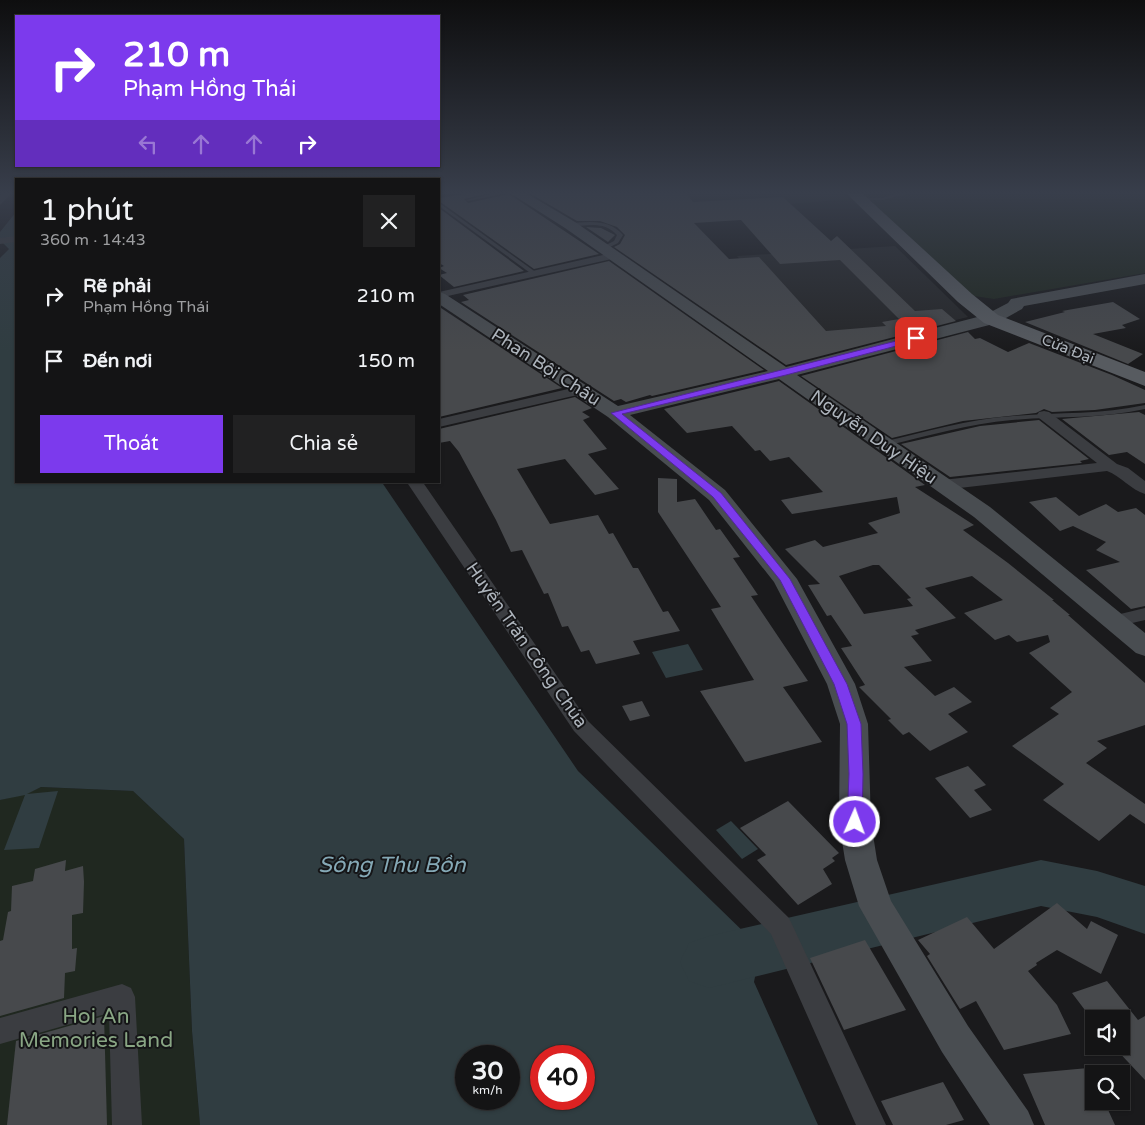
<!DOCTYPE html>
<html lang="vi">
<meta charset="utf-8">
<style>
body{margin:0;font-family:"Varela Round",sans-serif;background:#212122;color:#f1f3f6;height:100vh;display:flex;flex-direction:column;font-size:19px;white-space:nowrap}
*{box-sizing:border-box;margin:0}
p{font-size:16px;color:#9d9ea0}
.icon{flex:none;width:28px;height:28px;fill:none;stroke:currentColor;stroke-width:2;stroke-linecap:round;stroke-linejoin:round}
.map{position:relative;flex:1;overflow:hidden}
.sheet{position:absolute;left:15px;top:178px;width:425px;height:305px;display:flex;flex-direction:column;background:#141415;border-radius:0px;box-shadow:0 1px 4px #0004,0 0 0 1px #333334}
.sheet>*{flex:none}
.guide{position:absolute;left:15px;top:15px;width:425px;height:152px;border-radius:0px;box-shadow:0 1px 4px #0004,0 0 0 1px #333334;background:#7c3aed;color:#fff;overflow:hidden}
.controls{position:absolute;left:1085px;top:1010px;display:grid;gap:10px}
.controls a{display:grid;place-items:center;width:45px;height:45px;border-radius:0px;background:#141415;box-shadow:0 1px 4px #0004,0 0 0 1px #333334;font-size:25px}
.speed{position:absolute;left:455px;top:1045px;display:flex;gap:10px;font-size:25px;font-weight:700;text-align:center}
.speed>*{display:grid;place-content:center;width:65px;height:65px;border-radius:50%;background:#141415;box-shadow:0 1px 4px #0004,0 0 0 1px #333334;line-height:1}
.speed small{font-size:12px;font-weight:400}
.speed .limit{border:8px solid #d22;background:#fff;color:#111}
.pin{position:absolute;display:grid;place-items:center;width:42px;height:42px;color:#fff;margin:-21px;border-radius:10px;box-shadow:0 2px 8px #0006}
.me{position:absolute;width:55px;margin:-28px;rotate:2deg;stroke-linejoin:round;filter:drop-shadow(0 0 4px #0008)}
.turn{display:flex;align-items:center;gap:18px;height:105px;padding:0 25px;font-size:22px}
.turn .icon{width:65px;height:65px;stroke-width:2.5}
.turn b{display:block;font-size:35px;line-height:42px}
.lanes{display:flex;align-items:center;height:48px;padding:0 25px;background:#0003;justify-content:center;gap:25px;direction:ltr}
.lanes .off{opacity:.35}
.round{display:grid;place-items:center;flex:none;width:52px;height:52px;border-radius:0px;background:#212122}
.summary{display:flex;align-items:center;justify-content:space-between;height:85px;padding:0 25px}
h1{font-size:30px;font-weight:600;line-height:38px}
.cta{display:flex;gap:10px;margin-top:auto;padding:10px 25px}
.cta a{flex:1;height:58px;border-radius:0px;background:#7c3aed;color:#fff;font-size:20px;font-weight:600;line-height:58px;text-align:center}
.cta a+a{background:#212122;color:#f1f3f6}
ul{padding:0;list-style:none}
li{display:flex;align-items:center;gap:15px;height:65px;padding:0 25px}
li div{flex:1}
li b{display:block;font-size:19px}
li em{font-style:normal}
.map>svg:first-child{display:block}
</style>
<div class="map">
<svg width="1145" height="1125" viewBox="0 0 1145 1125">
<rect width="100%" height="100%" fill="#1a1a1c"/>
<!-- built -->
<g fill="#262729">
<path d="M843,193l7,6 -186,16 -28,-21z"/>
<path d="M895,246l73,71 -146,36 -85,-97z"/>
</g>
<!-- green -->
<g fill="#202820">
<path d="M861,194h284v79l-151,26 -20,-3 -69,-58z"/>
<path d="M41,787l92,4 51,48 8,192 8,94h-200v-325l25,-6z"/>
</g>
<!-- water -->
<g fill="#303d41" fill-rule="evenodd">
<path d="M16,212v269h365l197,290 173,168 9,12 -6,31 64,143h-618l-8,-94 -8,-192 -51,-48 -92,-4 -14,7 31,-3 -19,57 -35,2 21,-55 -25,5v-542l9,-9 -9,-9v-8zM466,1056h43v43h-43zM541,1056h43v43h-43z"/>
<path d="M688,644l15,26 -37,8 -14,-26z"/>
<path d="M731,821l27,28 -16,10 -26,-29z"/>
</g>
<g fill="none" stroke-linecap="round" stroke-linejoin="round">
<!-- river -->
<path fill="#303d41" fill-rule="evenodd" d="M1041,860l56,11 48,15v48l-48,-17 -56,-11 -332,82 -20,-7 -9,-19 9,-19 20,-7z"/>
</g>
<!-- building -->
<g fill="#47494c" fill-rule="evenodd">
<path d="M465,194h20l-21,5 4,4 41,-9 90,60 -65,15 -95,-68v-3z"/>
<path d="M531,194h156l6,8 90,-5 48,44 6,-5 78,75 27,-2 14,12 -170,44 -172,-118 6,-3 5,-9 -8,-8 -17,-6h-23zM741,220l39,44 60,-4 59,59 -17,3 4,4 -60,5 -67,-74 -30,2 -35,-36z"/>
<path d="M439,208l85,63 -70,16 -15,-12 8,-2 -8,-5 5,-2 -5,-3z"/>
<path d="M586,227l15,1 14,7 -7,7z"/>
<path d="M609,261l155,109 -112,26 -2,-1 -24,7 -5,-3 -7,2 -153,-99 8,-2 -6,-5z"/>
<path d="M1113,302l27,17 -18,6 4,3 -33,6 50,20 -15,10 -103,-42 40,-10 -3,-1z"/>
<path d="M439,308h2l121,80 -123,29z"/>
<path d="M968,332l7,7 5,-1 28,14 21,-9 83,32 33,15v13l-50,7 -43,2 -8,-3 -8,4 -73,8 -71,17 -91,-62z"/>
<path d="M779,381l146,104 -10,2 59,38 -11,5 45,33 46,37h-2l18,15h-2l77,68v42l-48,16 10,7 -21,15 59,41v20l-15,-10 -31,27 -56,-41 21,-16 -52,-38 47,-32 -9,-6 22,-16 -43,-39 21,-11 -2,-7 -31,7 -8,-7 -14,5 -31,-27 39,-13 -31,-24 -47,12 31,30 -41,12 4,4 -8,2 21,25 -28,6 31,29 19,-9 18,15 -24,12 20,18 -38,19 -21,-19 -6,3 -15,-15 3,-1 -32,-32 6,-2 -24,-37 11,-2 -21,-31 -4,1 -19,-31 12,-1 -35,-35 30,-9 8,7 55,-14 -10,-10 32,-10 -3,-16 -105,17 -11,-14 42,-8 -34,-35 -19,4 -10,-11 -5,1 -23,-25 -45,7 -23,-24zM873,565h6l32,33 -4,1 6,7 -49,8 -25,-38z"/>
<path d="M575,397l17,11 -10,4 8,5 -7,3 24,29 -19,5 31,35 -24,6 -30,-36 -48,10 33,55 48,-9 11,19 4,-1 20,35h5l25,44 5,-1 12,20 -47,10 7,13 -44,10 -7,-14 -8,2 -13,-26 -6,1 -14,-34 -4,1 -22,-44 -11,2 -15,-32 -37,-68 -9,-11 -11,2v-14z"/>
<path d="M1139,412l6,3v49l-18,-12 -18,3 -47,-36z"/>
<path d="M1039,420l50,39 -9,2 2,2 -132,14 -49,-33 79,-18z"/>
<path d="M658,478l19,1v23l18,-3 21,31 4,-1 20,28 -7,1 25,37 -7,1 57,85 -25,6 39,55 -77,20 -45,-71 54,-11 -43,-71 10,-2 -63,-95z"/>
<path d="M1056,497l23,19 27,-12 12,8 18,-4 9,7v91l-14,3 -45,-39 34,-8 -24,-12 10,-8 -33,-16 -13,5 -31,-29z"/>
<path d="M642,701l8,15 -20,5 -8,-15z"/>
<path d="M968,766l18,19 -12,5 18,20 -22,8 -35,-40z"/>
<path d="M788,801l51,52 -7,5 3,3 -12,8 9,15 -34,21 -41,-45 9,-5 -26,-27z"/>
<path d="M66,860l-1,11 18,-5 1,16 -1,31 -11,2v34l5,-1 -2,23 -10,2 -1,25 -64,18v-75l3,-1 5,-28 3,-1 1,-25 21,-5 2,-12z"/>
<path d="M1057,903l30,26 4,-8 27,14 -17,39 -44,-24 -21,13 1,2 -9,6 29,34 14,29 -67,16 -28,-49 -16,8 -33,-53 3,-2 -12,-14 49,-23 27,32z"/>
<path d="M865,940l41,70 -62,20 -34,-72z"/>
<path d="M1107,981l31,39 7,-4v64l-32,-34h8v-27h-27v3l-22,-29z"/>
<path d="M104,1016l3,109h-100l9,-84z"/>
<path d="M1088,1068l6,13v20h10l11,24h-70l-22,-51z"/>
<path d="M943,1082l21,38 -18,5h-53l-12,-24z"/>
</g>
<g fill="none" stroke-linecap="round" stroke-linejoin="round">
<!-- lane -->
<g fill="#3b3d41" fill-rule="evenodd">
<path d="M495,193h12l-39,8 -2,-1z"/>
<path d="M900,193h11l-29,7h-24l-2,-1 2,-1h24z"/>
<path d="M439,203l98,70v2h-4l-94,-69z"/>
<path d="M590,222c14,0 24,3 33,13l-5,8 -16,8 -2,-1v-2l14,-7 3,-6c-12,-14 -30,-10 -47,-8l-3,-2 3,-2z"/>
<path d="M1145,405v4c-44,10 -88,7 -133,11 -43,4 -85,16 -127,26l-4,-2 1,-2c43,-10 86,-23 131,-26 44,-4 88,-1 132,-11z"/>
</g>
<!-- street -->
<g fill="#3b3d41" fill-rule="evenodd">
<path d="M2,193h10l-12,12v-9z"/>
<path d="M16,236v6l-16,2v-6z"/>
<path d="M612,253l4,1v4l-177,40v-6z"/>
<path d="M581,386l7,4 -2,3 -147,34v-8z"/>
<path d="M1044,411l5,1 68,52 11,4 17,13v13c-14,-4 -24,-18 -38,-23l-165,19 -6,-2 -2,-3 2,-3 6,-2 155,-17 -58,-45 -2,-3 2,-3z"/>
<path d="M406,481h16l166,240 201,197 97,207h-30l-85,-191 -197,-203z"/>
<path d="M1145,608v12l-30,7 -7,-2 -2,-4 2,-4z"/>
<path d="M122,984l9,4 4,9 7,128h-30l-3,-112 -109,31v-26z"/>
</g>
<!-- secondary -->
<path fill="#494d51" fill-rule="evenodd" d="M510,193h16l49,29 211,145 199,-52 23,-12 3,-4 134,-25v10l-121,22 -2,3 -25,14 -200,52 193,132 155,126v23l-9,-3 -162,-136 -195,-138 -149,36 95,75 72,89 58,105 13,40 3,98 6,38 14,41 77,125 60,85 6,14h-44l-48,-73 -83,-146 -14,-46 -6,-38 1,-98 -13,-40 -53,-102 -65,-82 -101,-83 -169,-113v-12l6,2 173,112 150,-35 -203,-143z"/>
<!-- primary -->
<path fill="#575b60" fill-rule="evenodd" d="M846,193h16l110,101 26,21 147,57v14l-161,-63 -26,-21z"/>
</g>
<!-- sky -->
<linearGradient id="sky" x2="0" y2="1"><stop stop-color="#0e0e0f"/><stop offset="0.55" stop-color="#383e4b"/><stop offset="1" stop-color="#383e4b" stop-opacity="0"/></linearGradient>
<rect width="1145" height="351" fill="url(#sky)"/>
<!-- route -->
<path fill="#7c3aed" stroke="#51269a" d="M916,336h3v4l-133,35 -164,39 99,79 69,86 57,105 14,40 2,50 -1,48 -2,4 -5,2 -6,-2 -2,-4 2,-48 -2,-50 -13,-40 -54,-104 -67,-83 -102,-84z"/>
<g text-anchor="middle" stroke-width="4" stroke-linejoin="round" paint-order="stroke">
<!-- far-street labels -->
<g font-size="15" fill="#adb4bc" stroke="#151517">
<text transform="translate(1068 349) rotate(22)" y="5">Cửa Đại</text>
</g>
<!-- street labels -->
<g font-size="18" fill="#adb4bc" stroke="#151517">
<text transform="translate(546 367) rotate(33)" y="6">Phan Bội Châu</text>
<text transform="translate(874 437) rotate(35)" y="6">Nguyễn Duy Hiệu</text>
<text transform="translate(527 645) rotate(55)" y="6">Huyền Trân Công Chúa</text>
</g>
<!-- near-park labels -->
<g font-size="21" fill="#89a684" stroke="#151517">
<text x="96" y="1023">Hoi An<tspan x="96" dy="24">Memories Land</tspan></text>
</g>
<!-- near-water labels -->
<g font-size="22" font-style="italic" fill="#85a9b6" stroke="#151517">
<text x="392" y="872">Sông Thu Bồn</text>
</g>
</g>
</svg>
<div class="controls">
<a><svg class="icon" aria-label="sound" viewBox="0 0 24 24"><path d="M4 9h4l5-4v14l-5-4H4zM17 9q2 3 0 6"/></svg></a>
<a><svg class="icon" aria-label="search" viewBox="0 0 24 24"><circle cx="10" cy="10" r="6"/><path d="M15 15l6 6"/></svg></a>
</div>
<div class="speed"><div>30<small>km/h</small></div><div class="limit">40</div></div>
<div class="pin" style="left:916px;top:338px;background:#d93025"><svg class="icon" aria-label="arrive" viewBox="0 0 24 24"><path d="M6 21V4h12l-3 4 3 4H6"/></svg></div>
<svg class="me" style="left:855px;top:822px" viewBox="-20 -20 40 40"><circle r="17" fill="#7c3aed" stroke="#fff" stroke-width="3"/><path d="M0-11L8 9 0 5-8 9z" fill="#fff"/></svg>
<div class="guide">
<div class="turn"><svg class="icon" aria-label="right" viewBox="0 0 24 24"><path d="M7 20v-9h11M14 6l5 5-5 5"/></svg><div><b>210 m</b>Phạm Hồng Thái</div></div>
<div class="lanes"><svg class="icon off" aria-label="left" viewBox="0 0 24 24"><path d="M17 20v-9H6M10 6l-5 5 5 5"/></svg><svg class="icon off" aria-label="ahead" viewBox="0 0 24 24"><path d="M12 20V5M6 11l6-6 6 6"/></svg><svg class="icon off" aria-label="ahead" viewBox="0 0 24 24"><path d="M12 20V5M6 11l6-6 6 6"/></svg><svg class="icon" aria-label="right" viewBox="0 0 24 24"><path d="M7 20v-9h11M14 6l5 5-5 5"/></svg></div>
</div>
<section class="sheet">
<div class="summary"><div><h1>1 phút</h1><p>360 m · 14:43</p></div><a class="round"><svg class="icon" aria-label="close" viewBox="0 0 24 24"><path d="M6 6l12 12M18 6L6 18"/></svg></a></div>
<ul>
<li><svg class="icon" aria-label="right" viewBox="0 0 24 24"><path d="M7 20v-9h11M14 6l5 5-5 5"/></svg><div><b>Rẽ phải</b><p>Phạm Hồng Thái</p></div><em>210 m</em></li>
<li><svg class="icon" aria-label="arrive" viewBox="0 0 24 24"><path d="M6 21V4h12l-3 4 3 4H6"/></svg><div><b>Đến nơi</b></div><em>150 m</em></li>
</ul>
<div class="cta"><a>Thoát</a><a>Chia sẻ</a></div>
</section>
</div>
